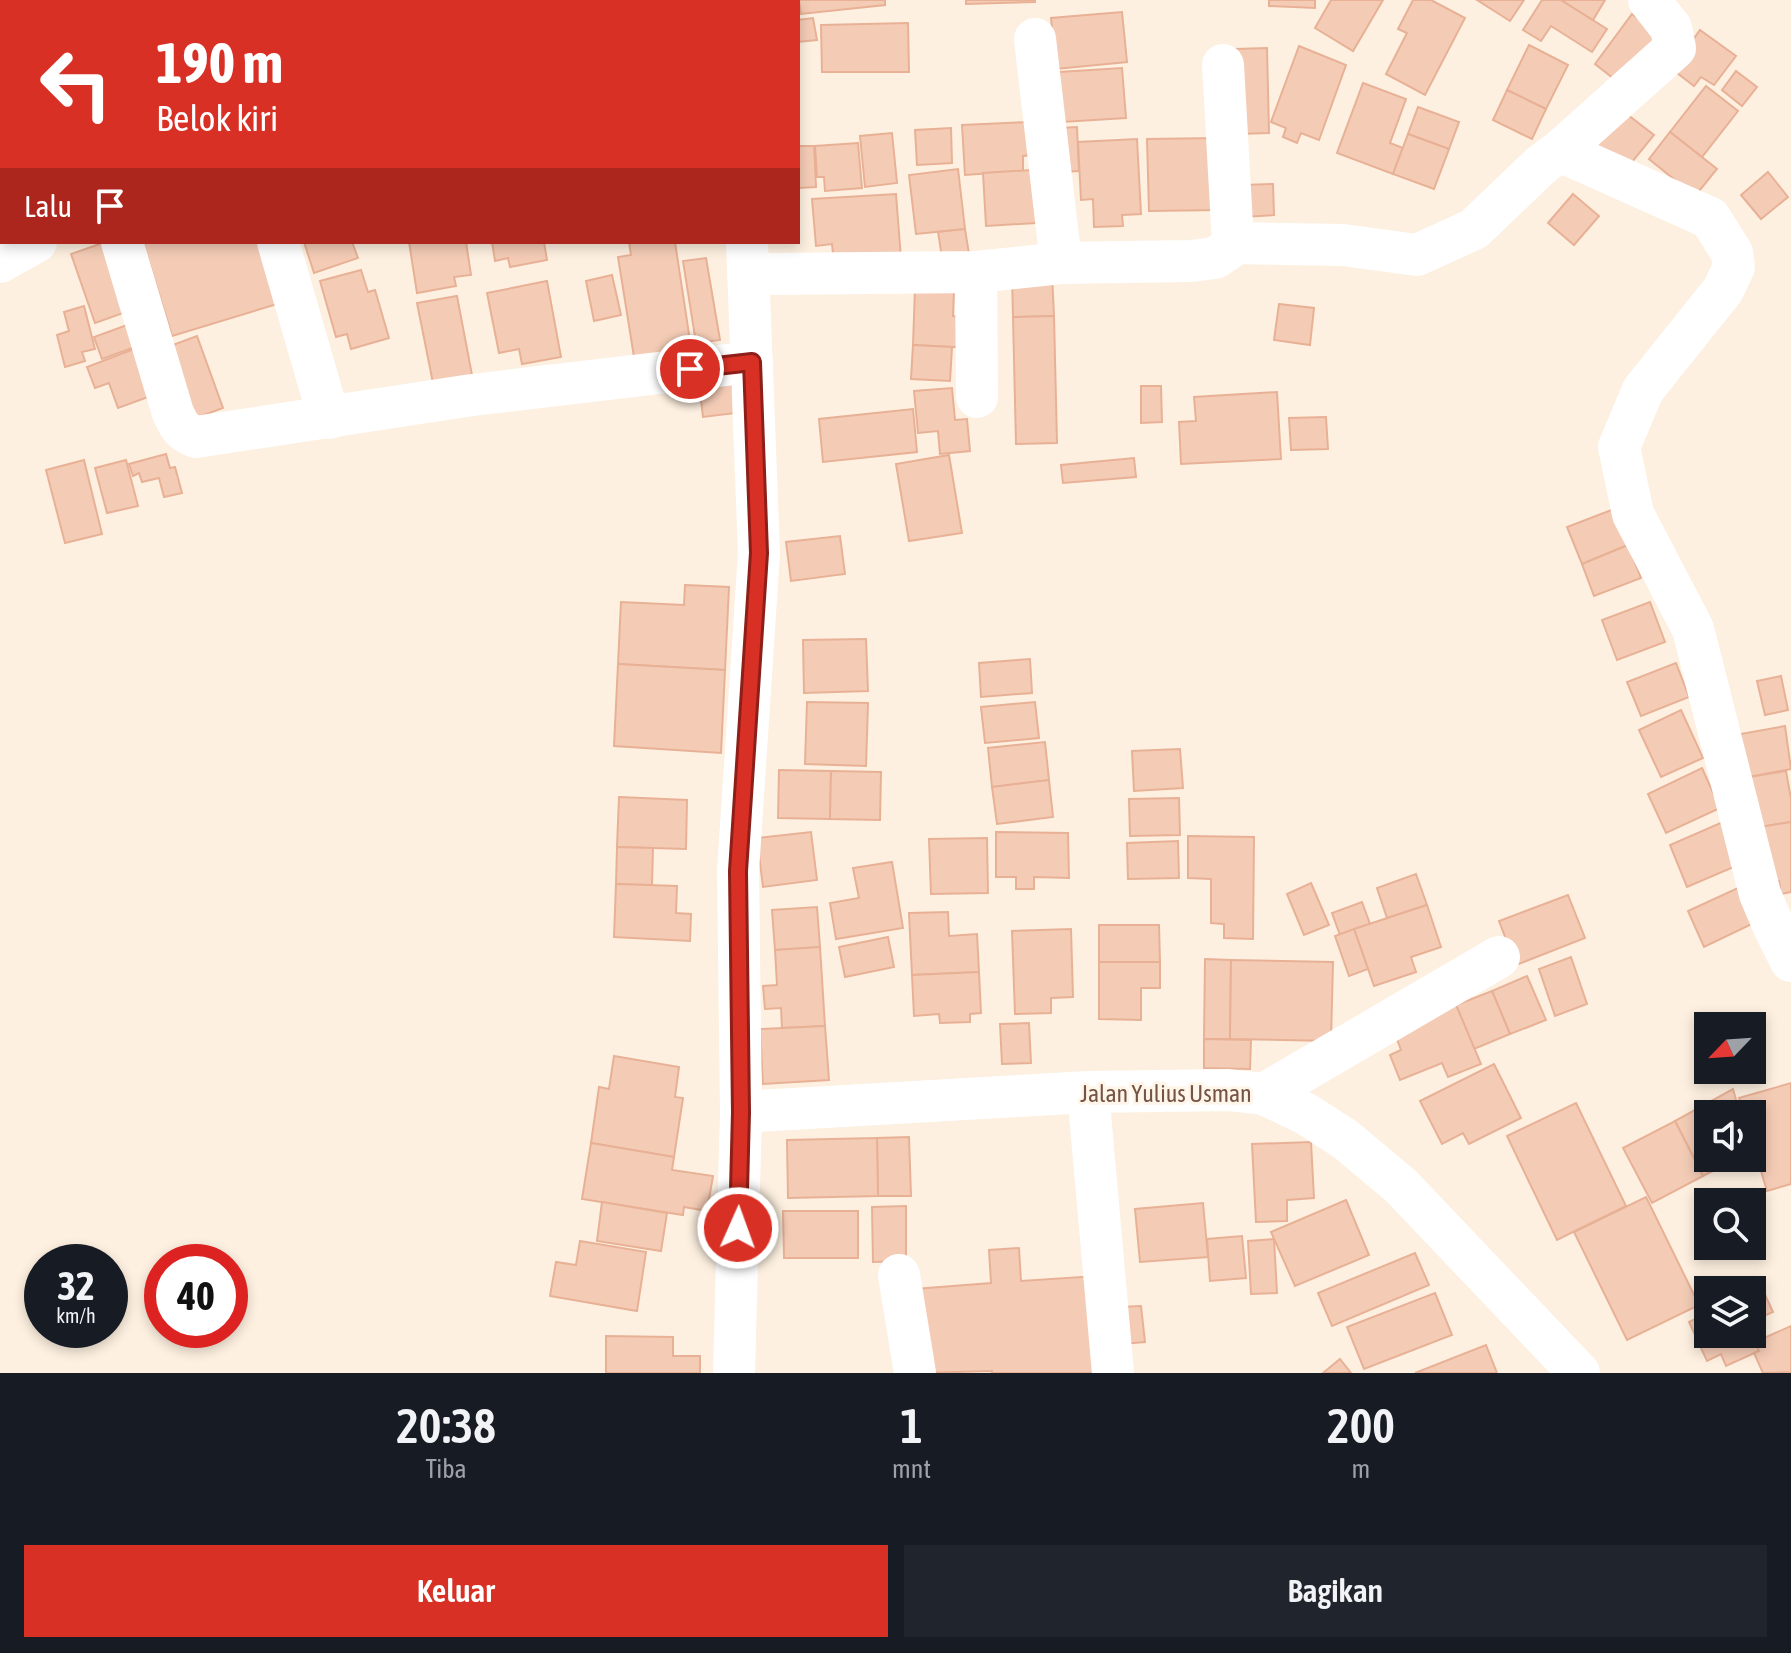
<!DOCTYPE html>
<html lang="id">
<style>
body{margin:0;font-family:"Asap Condensed",sans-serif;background:#20242c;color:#f1f3f6;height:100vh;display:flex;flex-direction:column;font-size:30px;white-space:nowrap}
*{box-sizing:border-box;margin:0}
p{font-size:26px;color:#9ea1a6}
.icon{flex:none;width:44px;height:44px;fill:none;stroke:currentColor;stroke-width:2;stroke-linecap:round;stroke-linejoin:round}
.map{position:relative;height:1373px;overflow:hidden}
.sheet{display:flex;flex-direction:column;background:#171b24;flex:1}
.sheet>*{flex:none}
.top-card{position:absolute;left:0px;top:0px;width:800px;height:244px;box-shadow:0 4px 12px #0003;background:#d93025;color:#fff;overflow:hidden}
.needle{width:52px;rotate:245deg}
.buttons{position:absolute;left:1694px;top:1012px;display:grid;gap:16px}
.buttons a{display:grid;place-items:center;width:72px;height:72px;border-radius:0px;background:#171b24;box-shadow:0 4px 12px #0003;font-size:40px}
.speed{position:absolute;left:24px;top:1244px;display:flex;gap:16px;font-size:40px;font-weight:700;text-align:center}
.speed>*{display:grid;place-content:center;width:104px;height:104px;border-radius:50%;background:#171b24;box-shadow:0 4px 12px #0003;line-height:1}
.speed small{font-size:20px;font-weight:400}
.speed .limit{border:12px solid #d22;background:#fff;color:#111}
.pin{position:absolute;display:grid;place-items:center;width:68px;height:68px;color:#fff;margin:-34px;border:4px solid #fff;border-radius:50%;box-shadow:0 2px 8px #0007}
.me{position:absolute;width:88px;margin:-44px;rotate:2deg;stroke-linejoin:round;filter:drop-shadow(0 0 6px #0008)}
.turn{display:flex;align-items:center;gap:28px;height:168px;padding:0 24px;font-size:36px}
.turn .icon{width:104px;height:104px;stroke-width:2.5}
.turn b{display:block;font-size:56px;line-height:68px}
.then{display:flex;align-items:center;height:76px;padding:0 24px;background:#0003;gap:16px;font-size:30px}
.eta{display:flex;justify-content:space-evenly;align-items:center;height:136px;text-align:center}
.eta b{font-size:48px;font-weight:600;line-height:56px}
.cta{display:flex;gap:16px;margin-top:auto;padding:16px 24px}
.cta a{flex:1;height:92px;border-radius:0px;background:#d93025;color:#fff;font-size:32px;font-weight:600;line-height:92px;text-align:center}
.cta a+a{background:#20242c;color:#f1f3f6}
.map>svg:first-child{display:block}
</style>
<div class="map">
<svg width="1791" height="1373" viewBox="0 0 1791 1373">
<rect width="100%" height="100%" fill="#fdf0e0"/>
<!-- building -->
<g fill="#f4ccb6" stroke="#e8b196" stroke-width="2">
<path d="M309,0h83l-2,2h-84z"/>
<path d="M799,0h86v5l-84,9z"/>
<path d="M966,0h69v2l-69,2z"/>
<path d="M1269,0h46v8l-46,-2z"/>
<path d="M1331,0h52l-30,51 -38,-23z"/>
<path d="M1413,0h18l34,18 -40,77 -39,-21 21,-41 -9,-4z"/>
<path d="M1477,0h47l-14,21z"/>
<path d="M1542,0h19l46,29 -15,23 -41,-26 -10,15 -18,-11z"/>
<path d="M1561,0h44l-12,20z"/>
<path d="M1122,12l5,50 -71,7 -5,-51z"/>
<path d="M1632,14l33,25 -38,50 -32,-25z"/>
<path d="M813,18l4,22 -19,2v-22z"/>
<path d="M908,23l1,49h-87l-1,-47z"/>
<path d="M1700,30l36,26 -22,29 -13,-8 -7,9 -22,-17z"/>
<path d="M1529,45l39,20 -22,44 -39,-19z"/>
<path d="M1299,46l47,19 -27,75 -18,-7 -4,10 -14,-6 3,-9 -15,-6z"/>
<path d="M1267,48l2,85 -32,1 -2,-85z"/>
<path d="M1122,68l4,50 -64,4 -3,-50z"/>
<path d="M1736,71l21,16 -15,19 -20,-16z"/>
<path d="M1363,83l43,16 -16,44 13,5 -10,26 -56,-21z"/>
<path d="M1706,86l32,25 -36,46 -32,-25z"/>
<path d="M1507,90l39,19 -14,30 -39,-19z"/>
<path d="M1615,105l39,30 -26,32 -38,-24z"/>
<path d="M1418,107l41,15 -10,27 -41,-15z"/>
<path d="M1030,122l2,33 -9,1v15l-58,4 -3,-50z"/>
<path d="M1077,127l2,44 -18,1 -2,-44z"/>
<path d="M951,128l1,35 -35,2 -2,-35z"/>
<path d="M1670,132l47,37 -22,27 -46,-37z"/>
<path d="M892,133l5,50 -32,4 -5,-51z"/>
<path d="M1408,134l41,15 -15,40 -41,-15z"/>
<path d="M1218,138l1,72 -70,1 -2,-72z"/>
<path d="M1137,139l4,75 -19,1 1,11 -29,1 -1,-28 -12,1 -3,-58z"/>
<path d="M858,143l4,45 -37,3 -1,-14h-7l-2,-31z"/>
<path d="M798,146h16l2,41 -18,1z"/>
<path d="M958,169l7,60 -49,5 -7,-59z"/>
<path d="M1048,169l4,53 -66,4 -3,-53z"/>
<path d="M1768,172l20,25 -27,22 -20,-24z"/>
<path d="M1273,184l1,31 -31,2v-32z"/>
<path d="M896,194l5,65 -67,4 -2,-19 -16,2 -4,-47z"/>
<path d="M1573,194l26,22 -25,29 -26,-22z"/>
<path d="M965,229l4,25 -27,3 -4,-25z"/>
<path d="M105,242l24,69 -34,12 -24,-69z"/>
<path d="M143,242h126l18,59 -115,35z"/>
<path d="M304,242h48l6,16 -44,15z"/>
<path d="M409,242h57l5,33 -17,2 2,9 -39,7z"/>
<path d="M492,242h52l3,18 -37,7 -2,-9 -13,3z"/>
<path d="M629,242h46l17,112 -57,9 -17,-106 13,-2z"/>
<path d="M706,258l14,82 -24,3 -13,-82z"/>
<path d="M361,270l7,22 7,-2 14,48 -38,11 -4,-15 -11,3 -16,-56z"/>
<path d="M612,275l9,40 -27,6 -8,-40z"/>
<path d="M1012,275h40l2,41 -41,1z"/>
<path d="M547,281l14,76 -39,7 -3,-15 -20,4 -12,-60z"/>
<path d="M915,288l39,2 -1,26 19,1 -1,31 -58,-3z"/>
<path d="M457,296l15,79 -39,8 -16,-80z"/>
<path d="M1279,304l35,4 -4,37 -36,-5z"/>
<path d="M84,306l11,43 -13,3 3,9 -20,6 -8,-32 12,-4 -5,-19z"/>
<path d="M1054,316l3,127 -41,1 -3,-127z"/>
<path d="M127,325l8,22 -33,12 -8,-22z"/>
<path d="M197,336l26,72 -27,10 -26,-72z"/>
<path d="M913,345l39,2 -2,34 -39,-2z"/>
<path d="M134,349l17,47 -33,12 -9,-25 -14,5 -8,-21z"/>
<path d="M731,379l5,34 -33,4 -4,-34z"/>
<path d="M1141,386h20l1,36 -21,1z"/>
<path d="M952,388l3,32 12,-1 3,32 -30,3 -2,-23 -20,2 -4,-42z"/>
<path d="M1277,392l4,67 -100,5 -2,-42 17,-1 -2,-24z"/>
<path d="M913,409l4,43 -94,10 -4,-43z"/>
<path d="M1326,417l2,32 -37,1 -2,-32z"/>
<path d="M166,454l4,14 5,-1 7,26 -18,4 -5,-19 -17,4 -3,-9 -6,3 -4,-12z"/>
<path d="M949,455l13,78 -53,8 -13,-77z"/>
<path d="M1134,458l2,19 -73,6 -2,-18z"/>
<path d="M84,460l18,74 -37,9 -19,-73z"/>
<path d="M126,460l12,46 -31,7 -12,-45z"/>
<path d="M1614,509l14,36 -46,19 -15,-37z"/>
<path d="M840,536l5,38 -54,7 -5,-39z"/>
<path d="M1628,545l13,33 -47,18 -12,-32z"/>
<path d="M685,585l44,2 -4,83 -107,-6 3,-62 63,3z"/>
<path d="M1650,602l15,40 -48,18 -15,-40z"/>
<path d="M866,639l2,52 -64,2 -1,-53z"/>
<path d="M1030,659l2,34 -51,4 -2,-34z"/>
<path d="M1676,663l13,34 -48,19 -14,-34z"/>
<path d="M618,664l107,6 -4,83 -107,-7z"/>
<path d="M1781,676l7,34 -23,5 -8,-34z"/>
<path d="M807,702l61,1 -2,63 -61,-2z"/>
<path d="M1035,702l4,36 -54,5 -4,-36z"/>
<path d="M1681,710l22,48 -42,19 -22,-47z"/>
<path d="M1785,726l6,43 -48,9 -8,-43z"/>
<path d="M1045,742l4,38 -57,7 -4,-39z"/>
<path d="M1180,749l3,39 -49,3 -2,-40z"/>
<path d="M1702,768l18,40 -54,25 -18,-39z"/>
<path d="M779,770l52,1 -1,48 -52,-1z"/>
<path d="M831,771l50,1 -1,48 -50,-1z"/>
<path d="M1786,771l5,28v23l-38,6 -10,-50z"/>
<path d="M1049,780l4,37 -56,7 -5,-37z"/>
<path d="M619,797l68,3 -1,49 -69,-2z"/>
<path d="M1179,798l1,37 -50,1 -1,-37z"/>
<path d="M1725,821l18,42 -56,24 -17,-42z"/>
<path d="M1791,822v70l-10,2 -2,-13 -16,3 -10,-56z"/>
<path d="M811,832l6,48 -54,7 -6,-49z"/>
<path d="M996,832l72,1 1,45 -35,-1v12h-18v-12h-20z"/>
<path d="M1188,836l66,1 -1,102 -29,-1v-14l-13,-1v-44l-23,-1z"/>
<path d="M987,838l1,55 -57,1 -2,-55z"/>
<path d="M1178,841l1,37 -51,1 -1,-36z"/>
<path d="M617,847l36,1 -1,37 -36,-1z"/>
<path d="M892,862l11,66 -67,11 -6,-36 29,-5 -6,-30z"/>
<path d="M1416,874l11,31 -40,13 -10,-30z"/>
<path d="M1311,883l18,42 -25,10 -17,-41z"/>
<path d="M616,884l61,2 -1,27 15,1 -1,27 -76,-4z"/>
<path d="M1740,887l16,35 -52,25 -16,-36z"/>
<path d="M1568,895l17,43 -69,27 -17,-44z"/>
<path d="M1362,902l8,22 -30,11 -8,-22z"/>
<path d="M1427,905l14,42 -30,10 5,15 -42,14 -20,-57z"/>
<path d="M817,907l3,40 -45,3 -3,-40z"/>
<path d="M948,912l1,24 28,-2 2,38 -67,3 -3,-62z"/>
<path d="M1099,925h60l1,37h-61z"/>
<path d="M1071,929l2,68 -22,1v15l-36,1 -3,-83z"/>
<path d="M1354,929l14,40 -19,7 -14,-40z"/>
<path d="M888,937l6,30 -49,10 -6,-30z"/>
<path d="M820,947l5,79 -43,2 -1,-20 -16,1 -2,-23 14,-1 -2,-35z"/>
<path d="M1571,957l16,47 -32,12 -16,-47z"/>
<path d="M1205,959l26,1 -1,79h-26z"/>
<path d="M1231,960l102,2 -2,79 -101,-2z"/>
<path d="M1099,962h61v26h-19v32l-42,-1z"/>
<path d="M979,972l2,41 -11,1v8l-30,1 -1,-9 -25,2 -2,-41z"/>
<path d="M1527,976l19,44 -36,14 -18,-43z"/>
<path d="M1492,991l18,43 -36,15 -18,-44z"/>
<path d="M1456,1005l25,59 -33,13 -6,-14 -42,17 -10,-25 11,-5 -7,-19z"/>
<path d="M1029,1023l2,40 -29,1 -2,-40z"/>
<path d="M825,1026l4,54 -66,4 -3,-55z"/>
<path d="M1204,1039l47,1 -1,29 -46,-1z"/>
<path d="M614,1056l65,11 -4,30 8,1 -9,59 -83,-14 8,-56 10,2z"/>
<path d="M1494,1064l27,54 -52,26 -6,-11 -21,11 -22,-43z"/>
<path d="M1791,1083v101l-24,7 -15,-50v-27h-8l-5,-16z"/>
<path d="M1733,1089l7,25h-32v44h31l-36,18 -28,-55z"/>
<path d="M1576,1103l50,103 -69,34 -50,-104z"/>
<path d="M1675,1121l28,55 -51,27 -29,-55z"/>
<path d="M909,1137l2,59h-33l-1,-58z"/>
<path d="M877,1138l1,58 -90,2 -1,-58z"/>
<path d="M1311,1142l3,56 -27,2v21l-31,1 -4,-78z"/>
<path d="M591,1143l83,14 -2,13 41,6 -6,35 -23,-4 -1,8 -101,-16z"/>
<path d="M1646,1197l53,108 -72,35 -53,-108z"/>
<path d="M1346,1200l23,55 -74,31 -24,-54z"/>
<path d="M602,1202l65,11 -6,38 -64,-10z"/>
<path d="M1203,1203l5,54 -68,5 -5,-53z"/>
<path d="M906,1206v55l-33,1 -1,-55z"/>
<path d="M783,1211h75v47h-74z"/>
<path d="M1242,1236l4,42 -36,3 -3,-42z"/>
<path d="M1274,1239l3,54 -26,1 -3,-53z"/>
<path d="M580,1241l66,11 -9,59 -87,-15 6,-34 20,3z"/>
<path d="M1019,1248l2,33 76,-5 6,97h-111v-2l-71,2 -6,-84 76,-6 -2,-33z"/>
<path d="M1415,1253l14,32 -97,41 -14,-33z"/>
<path d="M1762,1288l11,24 -21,9v-28z"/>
<path d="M1435,1293l17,42 -88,34 -17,-42z"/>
<path d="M1141,1306l4,36 -23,2 -3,-37z"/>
<path d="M1708,1313v21h44l7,17 -33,15 -5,-12 -14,7 -18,-39z"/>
<path d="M1791,1326v46l-28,1 -9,-20 5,-2 -4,-9z"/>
<path d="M606,1336l67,1v19h27v17h-94z"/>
<path d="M1486,1345l11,28h-82z"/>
<path d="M1340,1359l11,14h-28z"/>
</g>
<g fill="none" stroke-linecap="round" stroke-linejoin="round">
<!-- minor -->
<g stroke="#fff" stroke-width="42">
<path d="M12,0l1,2"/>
<path d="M732,0l1,2"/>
<path d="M1035,39l26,224"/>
<path d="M1560,151l115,-103 -4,-20 -22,-28"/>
<path d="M122,242l51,171c6,13 9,19 23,24l276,-42 280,-33"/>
<path d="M278,242l51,176"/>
<path d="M1233,243l110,2 74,10 57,-26 68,-65 18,-13 150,67 22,35 2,14 -11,23 -80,100 -24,57 14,67 60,115 67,265 14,33 17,34"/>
<path d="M0,262l36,-20"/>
<path d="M976,272l1,125"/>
<path d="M748,274l228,-2 85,-9 130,-2 24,-3 12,-8 6,-7 -10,-178"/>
<path d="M1088,1092l25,281"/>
<path d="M1264,1094l235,-137"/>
<path d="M741,1112l347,-20 140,-2 36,4 42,20 39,25 56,47 178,187"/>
<path d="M899,1275l16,98"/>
<path d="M734,1373l7,-261 -3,-241 21,-318 -12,-311"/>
</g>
</g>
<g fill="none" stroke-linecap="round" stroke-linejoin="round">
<defs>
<path id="route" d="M690,369l62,-7 7,191 -21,318 3,241 -3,116"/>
</defs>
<!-- route casing -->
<use href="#route" stroke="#8d1f18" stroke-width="20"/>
<!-- route -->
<use href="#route" stroke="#d93025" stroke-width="14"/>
</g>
<g text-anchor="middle" stroke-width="6" stroke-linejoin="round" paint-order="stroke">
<!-- street labels -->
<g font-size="24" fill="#755446" stroke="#fff5e8">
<text x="1166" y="1102">Jalan Yulius Usman</text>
</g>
</g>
</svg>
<div class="buttons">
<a><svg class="needle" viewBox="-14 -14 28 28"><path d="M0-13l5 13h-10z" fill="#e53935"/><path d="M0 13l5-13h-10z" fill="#9ea1a6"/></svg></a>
<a><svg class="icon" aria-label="sound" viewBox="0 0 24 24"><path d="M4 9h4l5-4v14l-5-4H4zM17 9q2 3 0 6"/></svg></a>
<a><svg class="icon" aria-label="search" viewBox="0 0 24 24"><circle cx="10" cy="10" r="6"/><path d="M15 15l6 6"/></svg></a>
<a><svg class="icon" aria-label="layers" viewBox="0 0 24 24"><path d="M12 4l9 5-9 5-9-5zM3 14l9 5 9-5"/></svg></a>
</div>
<div class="speed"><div>32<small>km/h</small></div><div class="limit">40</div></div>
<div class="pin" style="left:690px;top:369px;background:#d93025"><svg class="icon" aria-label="arrive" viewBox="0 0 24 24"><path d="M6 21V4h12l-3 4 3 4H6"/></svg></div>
<svg class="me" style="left:738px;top:1228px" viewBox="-20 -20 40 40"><circle r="17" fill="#d93025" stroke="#fff" stroke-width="3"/><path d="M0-11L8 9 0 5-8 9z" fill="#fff"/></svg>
<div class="top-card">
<div class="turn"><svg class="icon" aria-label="left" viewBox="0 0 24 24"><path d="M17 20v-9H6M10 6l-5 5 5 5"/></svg><div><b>190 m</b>Belok kiri</div></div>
<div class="then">Lalu<svg class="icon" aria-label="arrive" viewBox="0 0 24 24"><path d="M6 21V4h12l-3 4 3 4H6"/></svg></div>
</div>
</div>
<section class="sheet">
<div class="eta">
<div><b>20:38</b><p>Tiba</p></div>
<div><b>1</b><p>mnt</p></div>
<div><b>200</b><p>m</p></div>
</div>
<div class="cta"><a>Keluar</a><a>Bagikan</a></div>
</section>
